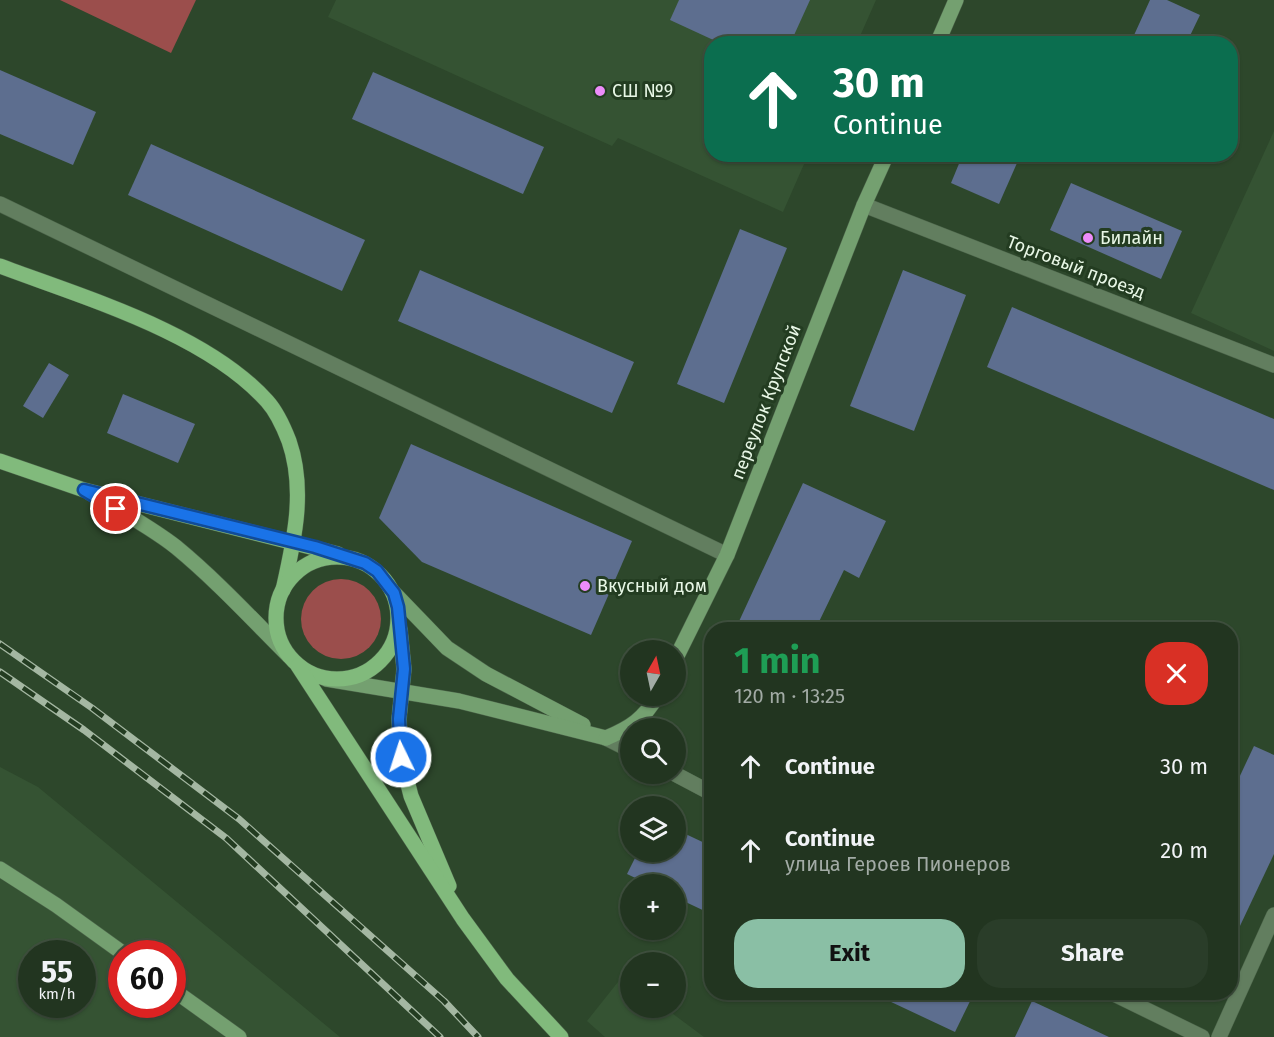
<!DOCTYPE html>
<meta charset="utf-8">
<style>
body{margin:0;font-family:"Fira Sans",sans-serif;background:#2a3d29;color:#f1f3f6;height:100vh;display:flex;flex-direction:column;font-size:22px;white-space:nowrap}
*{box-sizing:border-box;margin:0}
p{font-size:20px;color:#a2aba5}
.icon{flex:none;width:33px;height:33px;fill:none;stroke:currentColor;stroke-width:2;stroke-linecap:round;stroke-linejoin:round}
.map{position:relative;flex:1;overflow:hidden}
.details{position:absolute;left:704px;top:622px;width:534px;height:378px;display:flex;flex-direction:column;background:#223520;border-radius:24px;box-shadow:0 2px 4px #0004,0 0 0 2px #3f503e}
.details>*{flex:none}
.hud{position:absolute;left:704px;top:36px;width:534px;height:126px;border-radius:24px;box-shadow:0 2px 4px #0004,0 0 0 2px #3f503e;background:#0b6e4f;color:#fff;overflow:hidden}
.needle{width:39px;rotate:9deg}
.fabs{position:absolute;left:620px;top:640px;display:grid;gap:12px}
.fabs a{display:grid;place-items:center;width:66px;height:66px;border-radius:50%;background:#223520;box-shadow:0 2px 4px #0004,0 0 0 2px #3f503e;font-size:30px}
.speed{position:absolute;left:18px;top:940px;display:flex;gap:12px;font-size:30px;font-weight:700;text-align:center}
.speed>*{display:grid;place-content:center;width:78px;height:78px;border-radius:50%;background:#223520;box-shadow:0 2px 4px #0004,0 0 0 2px #3f503e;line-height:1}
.speed small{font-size:15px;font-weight:400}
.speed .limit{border:9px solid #d22;background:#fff;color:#111}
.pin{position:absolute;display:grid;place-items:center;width:51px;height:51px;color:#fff;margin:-26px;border:3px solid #fff;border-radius:50%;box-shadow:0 2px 6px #0007}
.me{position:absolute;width:66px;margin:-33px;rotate:356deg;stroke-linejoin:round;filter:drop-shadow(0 0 4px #0008)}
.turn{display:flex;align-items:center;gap:21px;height:126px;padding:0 30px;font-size:27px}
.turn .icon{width:78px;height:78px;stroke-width:2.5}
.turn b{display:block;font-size:42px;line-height:51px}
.round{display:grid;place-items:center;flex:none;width:63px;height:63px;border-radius:24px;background:#2a3d29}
.headline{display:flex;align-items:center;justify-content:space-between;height:102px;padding:0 30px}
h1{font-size:36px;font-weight:700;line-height:45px;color:#1e9e55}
.button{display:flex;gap:12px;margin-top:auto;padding:12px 30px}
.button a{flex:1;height:69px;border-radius:24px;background:#8abfa5;color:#111;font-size:24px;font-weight:700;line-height:69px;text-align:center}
.button a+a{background:#2a3d29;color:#f1f3f6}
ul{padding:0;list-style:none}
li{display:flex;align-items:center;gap:18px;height:84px;padding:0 30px}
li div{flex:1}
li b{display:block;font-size:22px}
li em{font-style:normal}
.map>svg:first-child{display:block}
</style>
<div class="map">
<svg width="1274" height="1037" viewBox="0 0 1274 1037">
<rect width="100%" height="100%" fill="#2d472b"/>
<!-- built -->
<g fill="#355333" fill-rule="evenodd">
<path d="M336,0h540l-19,43 -146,1v110l97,1 -25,57 -165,-74 -6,8 -284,-129z"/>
<path d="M1274,131v220l-83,-38z"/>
<path d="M0,767l38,20 302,250h-340zM32,954h50v51h-50zM122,954h50v51h-50z"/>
<path d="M622,977l8,6v25h35l39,29h-99l-18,-16z"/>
</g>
<!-- green -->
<g fill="#9b4e4c">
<path d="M60,0h136l-25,53z"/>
<circle cx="341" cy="619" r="40"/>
</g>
<!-- building -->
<g fill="#5d6e8f">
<path d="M679,0h131l-20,44h-68l-52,-24z"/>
<path d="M1150,0h17l33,15 -14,29h-56z"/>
<path d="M0,70l96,42 -23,53 -73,-31z"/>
<path d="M373,72l171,75 -21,47 -171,-75z"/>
<path d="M151,144l214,96 -23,51 -214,-96z"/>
<path d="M963,154h58l-22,50 -48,-21z"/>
<path d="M1071,183l111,48 -21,48 -111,-49z"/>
<path d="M740,229l47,19 -63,155 -47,-19z"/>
<path d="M420,270l214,92 -22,51 -214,-92z"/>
<path d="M903,270l63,25 -52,136 -64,-25z"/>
<path d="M1012,307l262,112v71l-287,-123z"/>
<path d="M49,363l20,12 -26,43 -20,-12z"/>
<path d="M123,394l72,30 -17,39 -71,-30z"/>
<path d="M411,444l221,97 -41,94 -169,-73 -43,-44z"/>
<path d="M803,483l83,38 -27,57 -15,-8 -29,60h-80z"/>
<path d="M1254,746l20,9v99l-44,93v-150z"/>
<path d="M675,829l36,17v68l-36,-17v-12h-25l-23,-11 11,-22h37z"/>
<path d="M872,993h102l-19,39z"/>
<path d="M1032,1001l77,36h-94z"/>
</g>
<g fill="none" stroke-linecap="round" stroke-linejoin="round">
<defs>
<g id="street">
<path d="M0,204l727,351"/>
<path d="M864,205l410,160"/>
<path d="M606,738l24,12"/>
<path d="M675,774l36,19"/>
<path d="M1112,993l90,44"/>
<path d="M1219,1037l55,-122"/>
</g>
<g id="secondary">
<path d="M937,44l19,-44"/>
<path d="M90,493c29,17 59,33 86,54 40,33 76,72 113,109"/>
<path d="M394,593l53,55 39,26 97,51"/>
<path d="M675,660l52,-105 137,-350 23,-51"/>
<path d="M326,679l133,22 147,37"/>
<path d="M606,738c24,-10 38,-19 51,-42"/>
<path d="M0,869l56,36 68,49"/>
<path d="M172,989l67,48"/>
</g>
<g id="primary">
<path d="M0,266c85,32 206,67 267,135 10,11 17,27 22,40 17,49 5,100 -6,149"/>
<path d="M0,461l84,29 254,64"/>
<circle cx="337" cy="618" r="61"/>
<path d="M400,629l4,40 -5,50 2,38 10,39 38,90"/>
<path d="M298,666l165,253 44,60 54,58"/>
</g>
</defs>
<!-- street casing -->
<use href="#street" stroke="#4b6349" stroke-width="16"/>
<!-- secondary casing -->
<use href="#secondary" stroke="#4b6349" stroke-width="16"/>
<!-- primary casing -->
<use href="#primary" stroke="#4b6349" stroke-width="16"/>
<!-- street -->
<use href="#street" stroke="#627e5f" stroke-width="15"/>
<!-- secondary -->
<use href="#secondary" stroke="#74a070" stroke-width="15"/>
<!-- primary -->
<use href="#primary" stroke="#81ba7c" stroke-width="15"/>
<defs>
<g id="rail">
<path d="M0,644l92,64 147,111 205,182 34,36"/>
<path d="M0,672l84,58 142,108 214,199"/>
</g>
</defs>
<!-- rail casing -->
<use href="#rail" stroke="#a4b7a2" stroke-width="7"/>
<!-- rail -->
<use href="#rail" stroke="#233c21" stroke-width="4.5" stroke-dasharray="14" stroke-linecap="butt"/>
</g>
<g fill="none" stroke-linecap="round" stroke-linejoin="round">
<defs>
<path id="route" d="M116,509l-32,-19 231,57 50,16 12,8 17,22 4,14 6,62 -5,50 2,38"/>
</defs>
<!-- route casing -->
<use href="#route" stroke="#114b97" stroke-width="15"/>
<!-- route -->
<use href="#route" stroke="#1a73e8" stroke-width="10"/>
</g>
<!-- markers -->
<g fill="#ed8cfa" stroke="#233c21" stroke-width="2">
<circle cx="600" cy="91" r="6"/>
<circle cx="1088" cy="238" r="6"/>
<circle cx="585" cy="586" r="6"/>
</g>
<g text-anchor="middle" stroke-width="6" stroke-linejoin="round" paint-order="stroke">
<!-- poi labels -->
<g font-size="18" fill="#e8f7e6" stroke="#233c21" text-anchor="start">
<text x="612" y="97">СШ №9</text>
<text x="1100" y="244">Билайн</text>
<text x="597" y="592">Вкусный дом</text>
</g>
<!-- street labels -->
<g font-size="18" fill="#e8f7e6" stroke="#233c21">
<text transform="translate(1076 267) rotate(21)" y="6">Торговый проезд</text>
<text transform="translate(766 402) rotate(-69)" y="6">переулок Крупской</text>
</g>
</g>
</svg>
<div class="fabs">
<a><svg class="needle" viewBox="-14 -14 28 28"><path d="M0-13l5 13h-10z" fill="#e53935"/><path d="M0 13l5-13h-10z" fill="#a2aba5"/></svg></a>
<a><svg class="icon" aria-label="search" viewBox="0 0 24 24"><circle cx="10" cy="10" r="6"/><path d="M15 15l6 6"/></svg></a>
<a><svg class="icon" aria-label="layers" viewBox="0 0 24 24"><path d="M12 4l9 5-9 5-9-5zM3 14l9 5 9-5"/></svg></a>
<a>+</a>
<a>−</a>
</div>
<div class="speed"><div>55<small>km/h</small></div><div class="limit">60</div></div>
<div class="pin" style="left:116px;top:509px;background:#d93025"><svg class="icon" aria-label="arrive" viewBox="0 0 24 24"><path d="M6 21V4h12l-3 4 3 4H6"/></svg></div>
<svg class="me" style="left:401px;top:757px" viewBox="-20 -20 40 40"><circle r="17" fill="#1a73e8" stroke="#fff" stroke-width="3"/><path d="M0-11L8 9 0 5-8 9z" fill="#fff"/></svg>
<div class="hud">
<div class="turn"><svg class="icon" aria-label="ahead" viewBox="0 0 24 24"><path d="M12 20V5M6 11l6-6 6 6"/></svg><div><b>30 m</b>Continue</div></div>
</div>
<section class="details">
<div class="headline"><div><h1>1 min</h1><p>120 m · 13:25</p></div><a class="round" style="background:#d93025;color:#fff"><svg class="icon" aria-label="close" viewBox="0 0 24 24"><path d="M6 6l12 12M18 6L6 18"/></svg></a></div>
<ul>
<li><svg class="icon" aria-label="ahead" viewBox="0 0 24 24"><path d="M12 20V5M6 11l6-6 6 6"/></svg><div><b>Continue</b></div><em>30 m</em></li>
<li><svg class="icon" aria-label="ahead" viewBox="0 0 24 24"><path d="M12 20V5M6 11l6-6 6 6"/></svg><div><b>Continue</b><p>улица Героев Пионеров</p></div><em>20 m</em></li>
</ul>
<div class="button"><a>Exit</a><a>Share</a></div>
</section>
</div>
